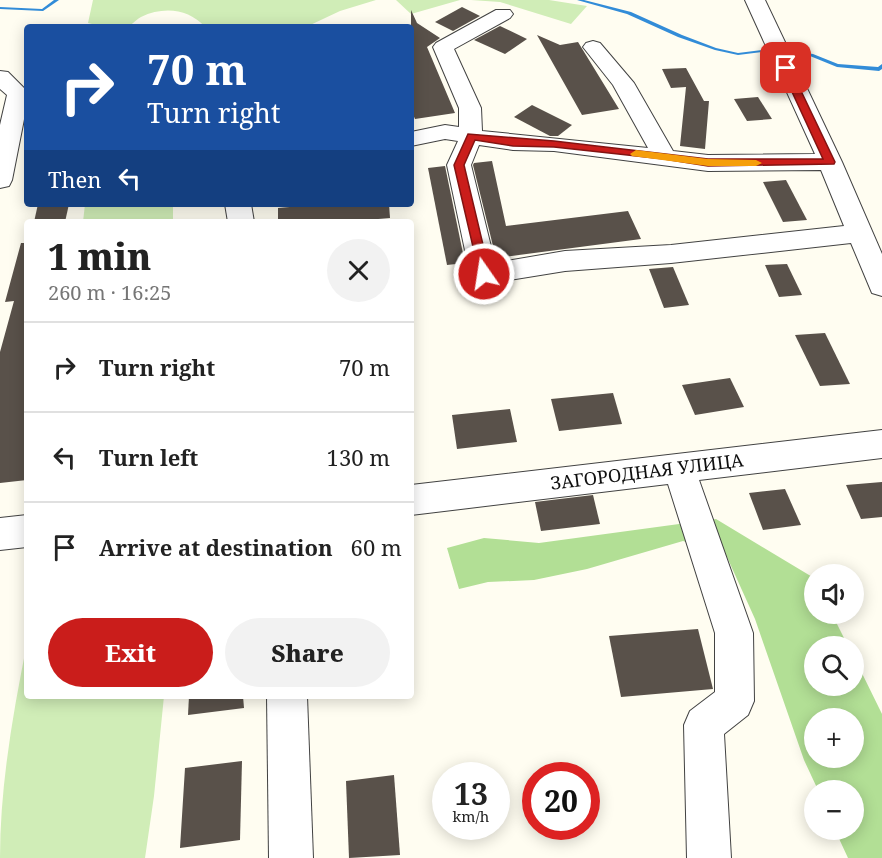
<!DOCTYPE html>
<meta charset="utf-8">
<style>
body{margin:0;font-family:"Noto Serif",serif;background:#f2f2f2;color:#222;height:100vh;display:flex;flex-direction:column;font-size:22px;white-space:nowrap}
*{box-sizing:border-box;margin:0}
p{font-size:20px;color:#767676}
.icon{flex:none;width:33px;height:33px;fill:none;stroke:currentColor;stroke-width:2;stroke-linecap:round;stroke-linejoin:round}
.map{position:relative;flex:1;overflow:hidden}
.panel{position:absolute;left:24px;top:219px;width:390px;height:480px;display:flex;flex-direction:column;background:#fff;border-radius:6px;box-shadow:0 3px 15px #0003}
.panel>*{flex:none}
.banner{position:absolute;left:24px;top:24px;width:390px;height:183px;border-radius:6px;box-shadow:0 3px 15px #0003;background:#1a4fa0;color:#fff;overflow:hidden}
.fabs{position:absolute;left:804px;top:564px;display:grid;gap:12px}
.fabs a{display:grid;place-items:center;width:60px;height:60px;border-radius:50%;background:#fff;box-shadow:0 3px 15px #0003;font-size:30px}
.speed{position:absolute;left:432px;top:762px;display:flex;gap:12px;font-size:30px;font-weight:700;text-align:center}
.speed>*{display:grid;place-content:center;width:78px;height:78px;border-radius:50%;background:#fff;box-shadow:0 3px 15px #0003;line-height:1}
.speed small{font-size:15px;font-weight:400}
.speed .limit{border:9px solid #d22;background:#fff;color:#111}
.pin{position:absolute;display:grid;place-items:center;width:51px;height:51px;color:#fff;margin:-26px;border-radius:12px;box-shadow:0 3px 9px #0006}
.me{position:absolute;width:66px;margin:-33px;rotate:347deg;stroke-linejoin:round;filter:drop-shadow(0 0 4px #0008)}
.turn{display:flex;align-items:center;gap:21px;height:126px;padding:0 24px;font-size:27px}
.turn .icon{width:78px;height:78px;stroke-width:2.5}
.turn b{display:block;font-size:42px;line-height:51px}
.then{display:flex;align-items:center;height:57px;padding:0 24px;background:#0003;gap:12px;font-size:22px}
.round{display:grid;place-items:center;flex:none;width:63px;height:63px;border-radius:32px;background:#f2f2f2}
.overview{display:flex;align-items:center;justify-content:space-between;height:102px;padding:0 24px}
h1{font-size:36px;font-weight:800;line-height:45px}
.primary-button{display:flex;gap:12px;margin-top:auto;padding:12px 24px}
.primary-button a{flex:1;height:69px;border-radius:36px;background:#ca1d1b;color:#fff;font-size:24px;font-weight:800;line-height:69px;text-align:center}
.primary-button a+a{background:#f2f2f2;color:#222}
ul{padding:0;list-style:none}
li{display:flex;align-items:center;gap:18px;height:90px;padding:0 24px;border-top:2px solid #e0e0e0}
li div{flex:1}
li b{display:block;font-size:22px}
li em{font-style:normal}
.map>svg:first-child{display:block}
</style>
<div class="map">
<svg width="882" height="858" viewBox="0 0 882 858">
<rect width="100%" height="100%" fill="#fffdf1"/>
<!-- green -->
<g fill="#d0edb7">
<path d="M93,0h283l-36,11 -34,16h-101c-16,-18 -41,-21 -64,-10 -6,3 -9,9 -16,10 -12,2 -25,-1 -37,-4z"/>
<path d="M396,0h64l-49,14z"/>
<path d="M471,0h78l38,6 -16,18 -71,-22z"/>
<path d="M85,204h88v18h-90z"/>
<path d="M27,643v53h137l-10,100 -9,62h-145c0,-72 13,-145 27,-215z"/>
</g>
<!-- forest -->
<path fill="#b2df95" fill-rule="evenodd" d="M716,519l98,59v36h18l16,32h-34v40h40v-29l28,57v144h-34l-13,-28h19v-40h-36l-14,-30 -49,-141 -28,-62 -44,-16 -96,28 -53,11 -46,2 -29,7 -12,-41 37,-10 55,5zM814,718h40v40h-40z"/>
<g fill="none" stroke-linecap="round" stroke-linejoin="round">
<!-- stream -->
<g fill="#328cd8" fill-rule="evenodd">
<path d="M54,0h5l-16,11 -43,-2v-2l42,2z"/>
<path d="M577,0h7l47,12 51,23 34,13 22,5 39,-5 36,6 25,10 40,3 4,-3v5l-3,2 -42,-4 -27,-11 -33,-6 -39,5 -23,-5 -37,-13 -51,-23z"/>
</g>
</g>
<!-- building -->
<g fill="#59514a">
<path d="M462,7l18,9 -27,15 -18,-9z"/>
<path d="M411,10l6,13 23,15 -13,9 28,66 -40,6 -4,-9z"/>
<path d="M500,26l27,13 -22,15 -31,-14z"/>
<path d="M537,35l23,10 18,-3 41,67 -37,6z"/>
<path d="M686,68l18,33h5l-4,48 -25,-3 6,-59 -15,1 -9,-19z"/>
<path d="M758,97l14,22 -25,2 -13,-22z"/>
<path d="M532,105l40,20 -14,11h-8l-36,-19z"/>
<path d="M492,161l14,65 122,-15 13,28 -145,19 -23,-93 1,-2z"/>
<path d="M445,166l20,97 -18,2 -19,-97z"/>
<path d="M786,180l21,40 -24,2 -20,-40z"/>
<path d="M38,204h31l-4,18h-31z"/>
<path d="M324,204h65l1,14 -47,4h-65v-14z"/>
<path d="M21,243h6v237l-27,3v-131l14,-51 -9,1z"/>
<path d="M787,264l15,31 -23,2 -14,-32z"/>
<path d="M673,267l16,38 -25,3 -15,-39z"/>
<path d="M825,333l25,51 -30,2 -25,-51z"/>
<path d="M730,378l14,29 -49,8 -13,-30z"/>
<path d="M613,393l9,31 -63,7 -8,-32z"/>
<path d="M510,409l7,33 -60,7 -5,-34z"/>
<path d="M882,482v35l-21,2 -15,-34z"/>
<path d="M785,489l16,36 -38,5 -14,-37z"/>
<path d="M593,495l7,29 -59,7 -6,-29z"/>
<path d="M698,629l15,60 -92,8 -12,-61z"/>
<path d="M189,696h54l1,12 -56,7z"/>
<path d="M242,761l-2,79 -60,8 5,-80z"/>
<path d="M394,775l6,80 -51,3 -3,-77z"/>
</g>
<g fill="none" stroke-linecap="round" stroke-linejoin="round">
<defs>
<g id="minor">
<path d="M745,0h20l77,162 40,92v42l-10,-3 -21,-50 -180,20 -106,8 -81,13 -10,-3 -4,-7 -23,-109 11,-24 -13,-2 -34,7v-14l34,-7 14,2v-19l-26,-61 3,-4 60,-33h14l3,4 -3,4 -56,31 27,59 1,23 166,17 -35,-63 -30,-38 3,-4 7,-2 7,2 34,40 39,68 35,4 107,-1zM479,145l34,5 41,1 154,20 113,-1 23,56 -173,19 -106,6 -70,12 -24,-98z"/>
<path d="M0,71l8,1 19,19v13l-15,76 -3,6 -9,2v-63l7,-30 -7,-6z"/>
<path d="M225,204h26l3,18h-26z"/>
<path d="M882,430v28l-183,22 54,153 1,68 -6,14 -24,19 7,124h-44l-3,-133 6,-14 25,-19v-59l-47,-149 -257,31v-30z"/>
<path d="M27,515v32l-27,3v-32z"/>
<path d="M267,696h40l6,162h-44z"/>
</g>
</defs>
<!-- minor casing -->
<use href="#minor" stroke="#424242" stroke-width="2"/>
<!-- minor -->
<use href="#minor" fill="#fff" fill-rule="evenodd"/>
</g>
<!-- route -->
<path fill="#ca1d1b" stroke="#831312" stroke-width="1.5" d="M786,65l4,3 45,94 -1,2 -126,2 -44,-7 -110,-12 -41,-1 -38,-6 -11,25 26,109 -6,4 -4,-1 -26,-112 14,-31 86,7 154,18h115l-42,-91z"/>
<!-- slow -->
<path fill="#f59e0b" d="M636,150l72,9 48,1 6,3 -6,3h-48l-76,-10 -2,-2z"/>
<g text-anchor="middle" stroke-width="6" stroke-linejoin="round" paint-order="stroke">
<!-- street labels -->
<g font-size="18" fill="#0f0f0f" stroke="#fff">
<text transform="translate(647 472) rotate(-7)" y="6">ЗАГОРОДНАЯ УЛИЦА</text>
</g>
</g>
</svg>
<div class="fabs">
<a><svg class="icon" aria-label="sound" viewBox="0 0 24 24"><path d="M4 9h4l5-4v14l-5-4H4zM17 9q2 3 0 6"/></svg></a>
<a><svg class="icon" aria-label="search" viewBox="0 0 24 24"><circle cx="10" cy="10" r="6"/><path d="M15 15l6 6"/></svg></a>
<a>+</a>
<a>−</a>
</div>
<div class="speed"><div>13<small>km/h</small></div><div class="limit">20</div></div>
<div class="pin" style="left:786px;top:68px;background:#d93025"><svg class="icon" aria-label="arrive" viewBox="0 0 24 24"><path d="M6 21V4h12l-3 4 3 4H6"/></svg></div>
<svg class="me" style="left:484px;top:274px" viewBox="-20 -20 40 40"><circle r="17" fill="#ca1d1b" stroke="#fff" stroke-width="3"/><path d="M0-11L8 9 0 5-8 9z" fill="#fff"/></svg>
<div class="banner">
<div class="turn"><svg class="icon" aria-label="right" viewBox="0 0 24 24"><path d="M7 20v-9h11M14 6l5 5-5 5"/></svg><div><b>70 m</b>Turn right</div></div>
<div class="then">Then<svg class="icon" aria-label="left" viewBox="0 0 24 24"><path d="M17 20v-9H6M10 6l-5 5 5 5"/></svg></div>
</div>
<section class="panel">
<div class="overview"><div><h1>1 min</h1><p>260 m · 16:25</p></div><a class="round"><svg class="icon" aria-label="close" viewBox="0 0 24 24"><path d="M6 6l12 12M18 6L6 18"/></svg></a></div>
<ul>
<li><svg class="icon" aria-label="right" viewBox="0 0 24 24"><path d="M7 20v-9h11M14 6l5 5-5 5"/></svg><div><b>Turn right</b></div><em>70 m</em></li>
<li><svg class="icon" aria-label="left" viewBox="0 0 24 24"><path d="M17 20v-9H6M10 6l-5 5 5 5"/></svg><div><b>Turn left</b></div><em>130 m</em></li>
<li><svg class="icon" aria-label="arrive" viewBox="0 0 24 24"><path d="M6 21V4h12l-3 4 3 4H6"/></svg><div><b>Arrive at destination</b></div><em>60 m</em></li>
</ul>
<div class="primary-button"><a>Exit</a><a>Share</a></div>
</section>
</div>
